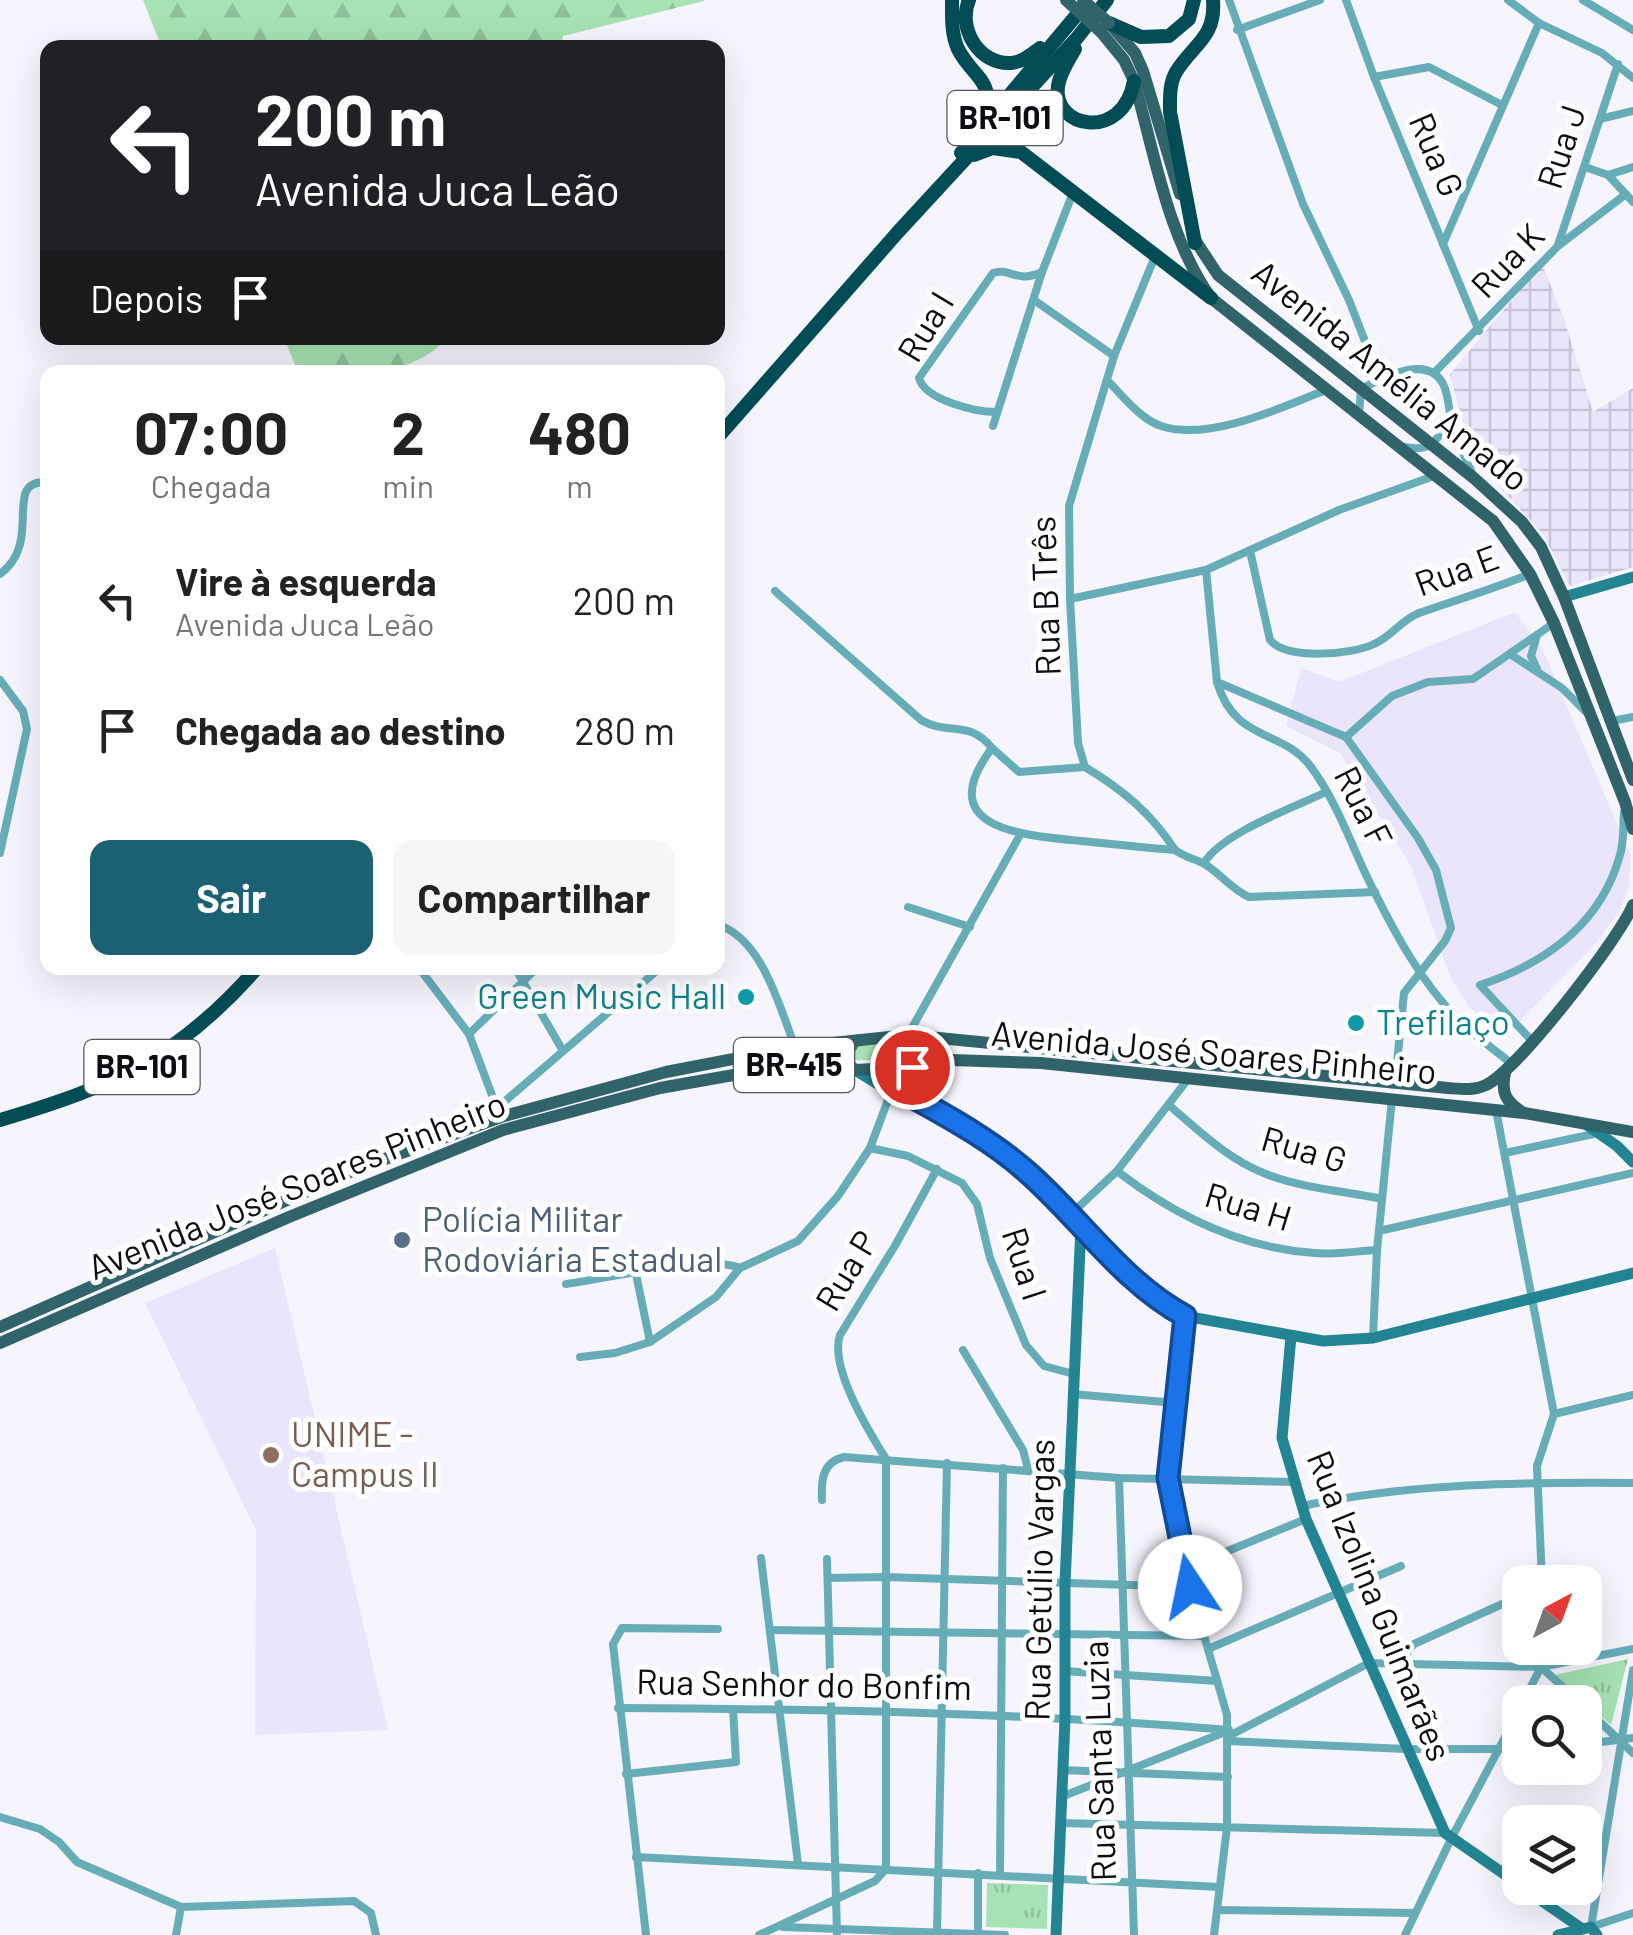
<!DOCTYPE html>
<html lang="pt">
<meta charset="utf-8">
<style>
body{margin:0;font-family:Barlow,sans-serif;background:#f6f6f6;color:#222;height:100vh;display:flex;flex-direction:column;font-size:38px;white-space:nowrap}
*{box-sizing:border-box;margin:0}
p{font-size:32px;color:#767676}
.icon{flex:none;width:55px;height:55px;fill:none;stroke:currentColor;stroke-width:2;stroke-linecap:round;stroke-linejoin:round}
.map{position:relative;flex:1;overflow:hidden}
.panel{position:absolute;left:40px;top:365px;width:685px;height:610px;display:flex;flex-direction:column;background:#fff;border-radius:20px;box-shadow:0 10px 40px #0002}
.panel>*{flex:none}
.guide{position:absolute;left:40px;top:40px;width:685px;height:305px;border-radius:20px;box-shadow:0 10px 40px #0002;background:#202124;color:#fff;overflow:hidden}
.needle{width:65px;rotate:41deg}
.buttons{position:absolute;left:1502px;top:1565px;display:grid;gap:20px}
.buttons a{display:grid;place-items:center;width:100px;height:100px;border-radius:20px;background:#fff;box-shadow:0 10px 40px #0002;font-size:50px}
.pin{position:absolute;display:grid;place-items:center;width:85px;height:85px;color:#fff;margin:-42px;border:5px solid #fff;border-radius:50%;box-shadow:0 2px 10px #0007}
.me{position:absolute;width:110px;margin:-55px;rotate:349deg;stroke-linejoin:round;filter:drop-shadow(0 0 8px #0008)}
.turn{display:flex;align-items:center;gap:35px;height:210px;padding:0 50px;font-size:45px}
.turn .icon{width:130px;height:130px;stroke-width:2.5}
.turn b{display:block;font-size:70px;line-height:85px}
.then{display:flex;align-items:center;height:95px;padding:0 50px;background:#0003;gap:20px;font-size:38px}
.eta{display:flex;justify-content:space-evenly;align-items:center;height:170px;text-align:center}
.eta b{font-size:60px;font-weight:700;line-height:70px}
.cta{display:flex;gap:20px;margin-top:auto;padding:20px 50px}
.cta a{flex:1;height:115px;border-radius:20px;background:#1c6073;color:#fff;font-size:40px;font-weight:700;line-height:115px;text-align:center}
.cta a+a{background:#f6f6f6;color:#222}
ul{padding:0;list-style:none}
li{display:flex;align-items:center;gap:30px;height:130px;padding:0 50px}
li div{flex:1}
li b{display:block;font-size:38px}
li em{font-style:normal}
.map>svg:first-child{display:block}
</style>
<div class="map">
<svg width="1633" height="1935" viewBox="0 0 1633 1935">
<defs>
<pattern id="industrial-grid" width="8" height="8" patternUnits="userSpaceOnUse" patternTransform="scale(2.5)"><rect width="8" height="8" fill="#ebe5fc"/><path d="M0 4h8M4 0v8" fill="none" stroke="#c8c3d7"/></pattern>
<pattern id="grass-tufts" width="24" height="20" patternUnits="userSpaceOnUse" patternTransform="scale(2.5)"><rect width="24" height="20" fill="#a6e2b4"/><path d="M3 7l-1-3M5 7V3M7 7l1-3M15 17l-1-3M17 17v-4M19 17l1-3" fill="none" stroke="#8ec19a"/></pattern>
<pattern id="forest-firs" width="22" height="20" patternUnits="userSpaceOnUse" patternTransform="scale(2.5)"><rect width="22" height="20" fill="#a6e2b4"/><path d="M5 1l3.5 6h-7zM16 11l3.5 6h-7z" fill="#8ec19a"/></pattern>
</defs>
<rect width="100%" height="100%" fill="#f6f4fd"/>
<!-- built -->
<g fill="#ebe5fc">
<path d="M1515,612l27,36 89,208 -2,29 -9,26 -24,32 -92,95 -35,-31 -20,-33 -38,-108 -71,-113 -54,-27 15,-58 38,14z"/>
<path d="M275,1248l113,482 -133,5 1,-205 -111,-227z"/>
</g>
<!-- industrial -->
<path fill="url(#industrial-grid)" d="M1542,264l22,55 29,93 40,-24v179l-63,19 -27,-52 -59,-64 -16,-25 -18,-71z"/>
<!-- grass -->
<g fill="url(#grass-tufts)">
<path d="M903,1042l7,7 -3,12 -54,-1 -2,-3 5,-11z"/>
<path d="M1628,1659l-17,66 -56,-50z"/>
<path d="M987,1883l61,2 -1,44 -61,-2z"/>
</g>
<!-- forest -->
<g fill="url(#forest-firs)">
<path d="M143,0h561v1l-141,35 -2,11 -399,1z"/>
<path d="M284,338h163c-39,43 -97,35 -149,34z"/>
</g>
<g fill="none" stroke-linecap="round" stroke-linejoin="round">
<!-- street -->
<g stroke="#66adb8" stroke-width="8">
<path d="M1229,0l74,204 46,96 31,80"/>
<path d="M1346,0l28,77 105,254"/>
<path d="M1508,0l31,23 63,30 31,25"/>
<path d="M1583,0l50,30"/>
<path d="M1237,30l83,-30"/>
<path d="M1374,77l55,-10 73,38"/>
<path d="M1600,119l33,-8"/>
<path d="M1585,167l23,8 25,27"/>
<path d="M1608,175l25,-8"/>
<path d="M1443,244l96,-221"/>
<path d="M1558,245l60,-181"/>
<path d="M1156,254l-42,102 -45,150 1,93 8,144 7,24c38,23 66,46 90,83"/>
<path d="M1034,300l80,56"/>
<path d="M1434,373l124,-127 68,-52"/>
<path d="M1107,380c15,15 33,39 54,46 48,16 122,-19 167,-37"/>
<path d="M997,412c-22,0 -72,-12 -78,-34l74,-105c17,-6 23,11 49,-1"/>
<path d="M1359,414l2,-25c22,-11 68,-37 83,-3 5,12 5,26 8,38 6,18 13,34 21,51"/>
<path d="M993,426l49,-154 32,-82"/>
<path d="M1404,447c29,5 31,-6 47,-27"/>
<path d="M1250,551l20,89c17,20 81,15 104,4 17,-7 27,-24 45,-31 37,-13 74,-24 111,-39"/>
<path d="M1206,570l11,112c18,61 65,46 94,85 24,32 39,74 56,110 25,51 55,109 97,148 15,14 32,26 48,39"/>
<path d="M0,574c45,-33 0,-95 48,-92"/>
<path d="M775,591l146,129c27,16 48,-1 71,28 -61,81 30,87 89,93 31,3 63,7 94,9 11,8 21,9 31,15 16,10 25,24 43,32l126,-5"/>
<path d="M1070,599l136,-29 133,-60 95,-34"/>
<path d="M1537,635l-6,21 6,13"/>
<path d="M1510,654l52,34 24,24"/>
<path d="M0,680l23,31 4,18 -27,124"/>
<path d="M1217,682l129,55 72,101 18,32 15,58 -6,13 -41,52 -9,90"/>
<path d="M1612,721l21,-4"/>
<path d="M1346,737l46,-41 36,-14 45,-3 81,-56"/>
<path d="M992,748l27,24 66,-5"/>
<path d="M1204,863c18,-30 89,-55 122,-71"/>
<path d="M908,907l62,20"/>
<path d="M718,925c44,13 62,83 77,122"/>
<path d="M419,968l50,66 29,77"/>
<path d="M515,968l48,83"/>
<path d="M469,1034l68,-66"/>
<path d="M908,1035l112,-200"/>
<path d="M1532,1041l-52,-56c66,-22 123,-62 141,-134 3,-13 2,-27 3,-39"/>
<path d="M891,1092l-21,56 38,8 54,27 15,21 13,54 36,87 18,21 30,8"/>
<path d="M1170,1106c29,25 59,54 96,68 35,14 78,17 116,25"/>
<path d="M497,1108l163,-140"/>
<path d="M1496,1110l58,304 -17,52 5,116"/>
<path d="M1505,1153l93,-20"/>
<path d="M1117,1171c58,45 123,77 198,82 20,2 42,-2 62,-3"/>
<path d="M1071,1214l46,-43 71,-92"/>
<path d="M1379,1231l254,-58"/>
<path d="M636,1274l14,68"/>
<path d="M566,1284c38,-5 142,-30 174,-16"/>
<path d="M1185,1316l-17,162 22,109 37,128v112l-13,108"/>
<path d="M1373,1338l4,-88 15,-151"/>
<path d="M963,1350l60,100 5,19"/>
<path d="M580,1357l35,-4 35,-11 66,-45 24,-29 58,-27 40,-45 32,-48"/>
<path d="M1072,1394l104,9"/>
<path d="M1554,1414l79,-19"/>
<path d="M1119,1478l15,457"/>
<path d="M822,1500c-1,-19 0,-38 22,-43l275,21 174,4"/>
<path d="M1302,1506c109,-23 220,-24 331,-23"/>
<path d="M761,1558l37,306"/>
<path d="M827,1559l10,376"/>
<path d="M1186,1568l120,-49"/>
<path d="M828,1578l58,-1 304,10"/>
<path d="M770,1630l434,6"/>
<path d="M1208,1649l193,-83"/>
<path d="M1407,1663v-11l7,-8 106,-48"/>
<path d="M1633,1670l-42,257 42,-14"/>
<path d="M1064,1671l153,10"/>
<path d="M1523,1702l18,-35 38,35"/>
<path d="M618,1708c204,1 408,5 611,22"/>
<path d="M1585,1708l48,45"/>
<path d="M1229,1736l140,-73 172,4 92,-18"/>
<path d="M1228,1741l178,8h114"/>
<path d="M1585,1744l48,-6"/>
<path d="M1063,1770l165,7"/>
<path d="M626,1774l110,-12 -3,-53"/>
<path d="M1061,1797l164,-65"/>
<path d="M0,1817l40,12 19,13 18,20 104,45"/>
<path d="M1060,1823l385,10"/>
<path d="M636,1857l583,30"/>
<path d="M978,1873v62"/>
<path d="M1000,1874l3,-406"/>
<path d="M1217,1910l197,3"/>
<path d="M783,1927l222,8"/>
<path d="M937,1932l10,-469"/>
<path d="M176,1935l5,-28 173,-6 17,12 5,22"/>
<path d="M646,1935l-33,-291 9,-16 96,1"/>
<path d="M759,1935l116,-54 11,-12v-410c-17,-27 -57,-92 -46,-124l56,-91 41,-75"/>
<path d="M1405,1935l47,-98 68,-128"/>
</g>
<!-- secondary -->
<g stroke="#238593" stroke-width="11">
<path d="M1564,597l69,-20"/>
<path d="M908,1035l11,14 -9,31 6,19"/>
<path d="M856,1040l-11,18 10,12 36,22 25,7 80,49 29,22 130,127 30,19 138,25 50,-3 260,-65"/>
<path d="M1587,1125l30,21 16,16"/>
<path d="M1291,1336l-9,102 24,81 139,314 75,52"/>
<path d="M1523,1888l58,40"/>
<path d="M1056,1935l9,-216v-136l16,-357"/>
<path d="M1558,1935l33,-8 6,8"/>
</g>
<!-- primary -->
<g stroke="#31636b" stroke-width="12">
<path d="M1111,25l24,28 8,18 37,123"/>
<path d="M1101,32l23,28 10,21c21,73 33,155 77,217l282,223 37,53 24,49 71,179 8,27"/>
<path d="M1193,237l25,38 257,204 47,43 19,25 23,50 69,183"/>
<path d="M1505,1073c-4,19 0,28 17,39"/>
<path d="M0,1327l357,-158 144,-52 165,-45 129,-25 113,-12 540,53c13,1 26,3 38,-3 31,-14 133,-146 147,-180"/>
<path d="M0,1343l289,-126 214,-87 157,-42 130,-23 65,5 56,-3 41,-7 89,3 483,50 109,19"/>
</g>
<!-- highway -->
<g stroke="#014c55" stroke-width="14">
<path d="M952,0c0,16 -1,34 6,49 15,30 43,34 21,72"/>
<path d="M969,0c-12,28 10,65 42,63 12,-1 21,-9 29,-15"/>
<path d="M1109,23l32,14 28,-1 20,-17 5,-19"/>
<path d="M1075,49c-7,12 -15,24 -17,37 -6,43 65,56 76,-5"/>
<path d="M961,153l124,-148"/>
<path d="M974,155l19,-7 28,4 190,146"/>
<path d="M1195,243l-25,-131c0,-13 -1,-28 6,-40 17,-28 40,-34 37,-72"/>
<path d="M718,437l180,-205 179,-194 30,-38"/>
<path d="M0,1120c114,-34 177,-61 257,-152"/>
</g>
<!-- primary-bridge -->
<g stroke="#31636b" stroke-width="12">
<path d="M1066,0l35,32"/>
<path d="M1083,0l26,23"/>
</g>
</g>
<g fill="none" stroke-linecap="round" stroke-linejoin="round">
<defs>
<path id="route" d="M912,1067l-1,21 5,11c38,21 77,43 110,72 53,46 96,111 159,145l-17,162 22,109"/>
</defs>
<!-- route casing -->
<use href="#route" stroke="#114b97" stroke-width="25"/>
<!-- route -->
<use href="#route" stroke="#1a73e8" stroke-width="18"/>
</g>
<!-- markers -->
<g fill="#0f9aa8" stroke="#fff" stroke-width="4">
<circle cx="746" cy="997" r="10"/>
<circle cx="1356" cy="1023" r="10"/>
</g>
<circle fill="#5c6f8a" stroke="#fff" stroke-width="4" cx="402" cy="1240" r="10"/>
<circle fill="#8d6e63" stroke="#fff" stroke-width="4" cx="271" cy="1455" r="10"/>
<g text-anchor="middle" stroke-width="10" stroke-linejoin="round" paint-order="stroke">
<!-- shield labels -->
<g fill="#fff" stroke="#56555a" stroke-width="2.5">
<rect x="947.5" y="91" width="115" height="54" rx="8"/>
<rect x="734" y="1038" width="120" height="54" rx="8"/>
<rect x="84.5" y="1040" width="115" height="54" rx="8"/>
</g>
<g font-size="32" font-weight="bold" fill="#0e0c13">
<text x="1005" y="129">BR-101</text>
<text x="794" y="1076">BR-415</text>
<text x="142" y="1078">BR-101</text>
</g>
<!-- street labels -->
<g font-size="35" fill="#0e0c13" stroke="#fff">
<text transform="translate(1562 147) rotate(-72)" y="12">Rua J</text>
<text transform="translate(1436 155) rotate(67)" y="12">Rua G</text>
<text transform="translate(1508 261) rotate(-46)" y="12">Rua K</text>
<text transform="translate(926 327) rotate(-59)" y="12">Rua I</text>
<text transform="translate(1390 376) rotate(39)" y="12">Avenida Amélia Amado</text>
<text transform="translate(1457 571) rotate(-20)" y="12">Rua E</text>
<text transform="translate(1046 596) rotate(-92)" y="12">Rua B Três</text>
<text transform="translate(1363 807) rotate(63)" y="12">Rua F</text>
<text transform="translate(1214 1053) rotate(5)" y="12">Avenida José Soares Pinheiro</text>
<text transform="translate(1304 1150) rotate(16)" y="12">Rua G</text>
<text transform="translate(297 1186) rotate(-22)" y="12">Avenida José Soares Pinheiro</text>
<text transform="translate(1248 1207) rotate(17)" y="12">Rua H</text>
<text transform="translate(1024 1264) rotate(72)" y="12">Rua I</text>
<text transform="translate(847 1271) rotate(-59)" y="12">Rua P</text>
<text transform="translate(1040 1580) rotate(-89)" y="12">Rua Getúlio Vargas</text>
<text transform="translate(1379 1606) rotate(68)" y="12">Rua Izolina Guimarães</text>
<text transform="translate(804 1685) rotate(1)" y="12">Rua Senhor do Bonfim</text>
<text transform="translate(1100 1761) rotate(-92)" y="12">Rua Santa Luzia</text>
</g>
<!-- culture labels -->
<g font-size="35" fill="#0d838f" stroke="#fff" text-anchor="end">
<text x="726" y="1009">Green Music Hall</text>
<text x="1376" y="1035" text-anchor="start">Trefilaço</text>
</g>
<!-- service labels -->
<g font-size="35" fill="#4e5e75" stroke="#fff" text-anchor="start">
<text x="422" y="1232">Polícia Militar<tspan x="422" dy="40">Rodoviária Estadual</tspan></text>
</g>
<!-- education labels -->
<g font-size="35" fill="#785e54" stroke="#fff" text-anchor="start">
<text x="291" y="1447">UNIME -<tspan x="291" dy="40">Campus II</tspan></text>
</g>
</g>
</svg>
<div class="buttons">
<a><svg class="needle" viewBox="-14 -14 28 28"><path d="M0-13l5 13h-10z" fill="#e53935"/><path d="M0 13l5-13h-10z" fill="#767676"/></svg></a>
<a><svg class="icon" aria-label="search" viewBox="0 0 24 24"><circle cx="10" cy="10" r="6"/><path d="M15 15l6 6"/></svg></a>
<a><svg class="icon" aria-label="layers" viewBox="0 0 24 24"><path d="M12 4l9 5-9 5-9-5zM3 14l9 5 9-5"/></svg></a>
</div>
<div class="pin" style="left:912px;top:1067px;background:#d93025"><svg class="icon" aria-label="arrive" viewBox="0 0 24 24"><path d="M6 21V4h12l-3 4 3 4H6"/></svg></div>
<svg class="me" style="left:1190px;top:1587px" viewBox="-20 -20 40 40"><circle r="19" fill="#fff"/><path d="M0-13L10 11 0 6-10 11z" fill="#1a73e8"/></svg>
<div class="guide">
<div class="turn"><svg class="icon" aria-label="left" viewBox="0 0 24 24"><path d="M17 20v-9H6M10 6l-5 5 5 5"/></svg><div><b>200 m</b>Avenida Juca Leão</div></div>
<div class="then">Depois<svg class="icon" aria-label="arrive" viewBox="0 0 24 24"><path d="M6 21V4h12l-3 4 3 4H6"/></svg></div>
</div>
<section class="panel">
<div class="eta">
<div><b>07:00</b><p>Chegada</p></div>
<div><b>2</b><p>min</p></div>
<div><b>480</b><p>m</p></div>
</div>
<ul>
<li><svg class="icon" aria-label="left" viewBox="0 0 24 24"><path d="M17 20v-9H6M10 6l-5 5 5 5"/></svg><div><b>Vire à esquerda</b><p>Avenida Juca Leão</p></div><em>200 m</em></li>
<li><svg class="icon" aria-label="arrive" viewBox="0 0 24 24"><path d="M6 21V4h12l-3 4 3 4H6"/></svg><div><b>Chegada ao destino</b></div><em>280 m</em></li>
</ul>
<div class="cta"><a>Sair</a><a>Compartilhar</a></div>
</section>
</div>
